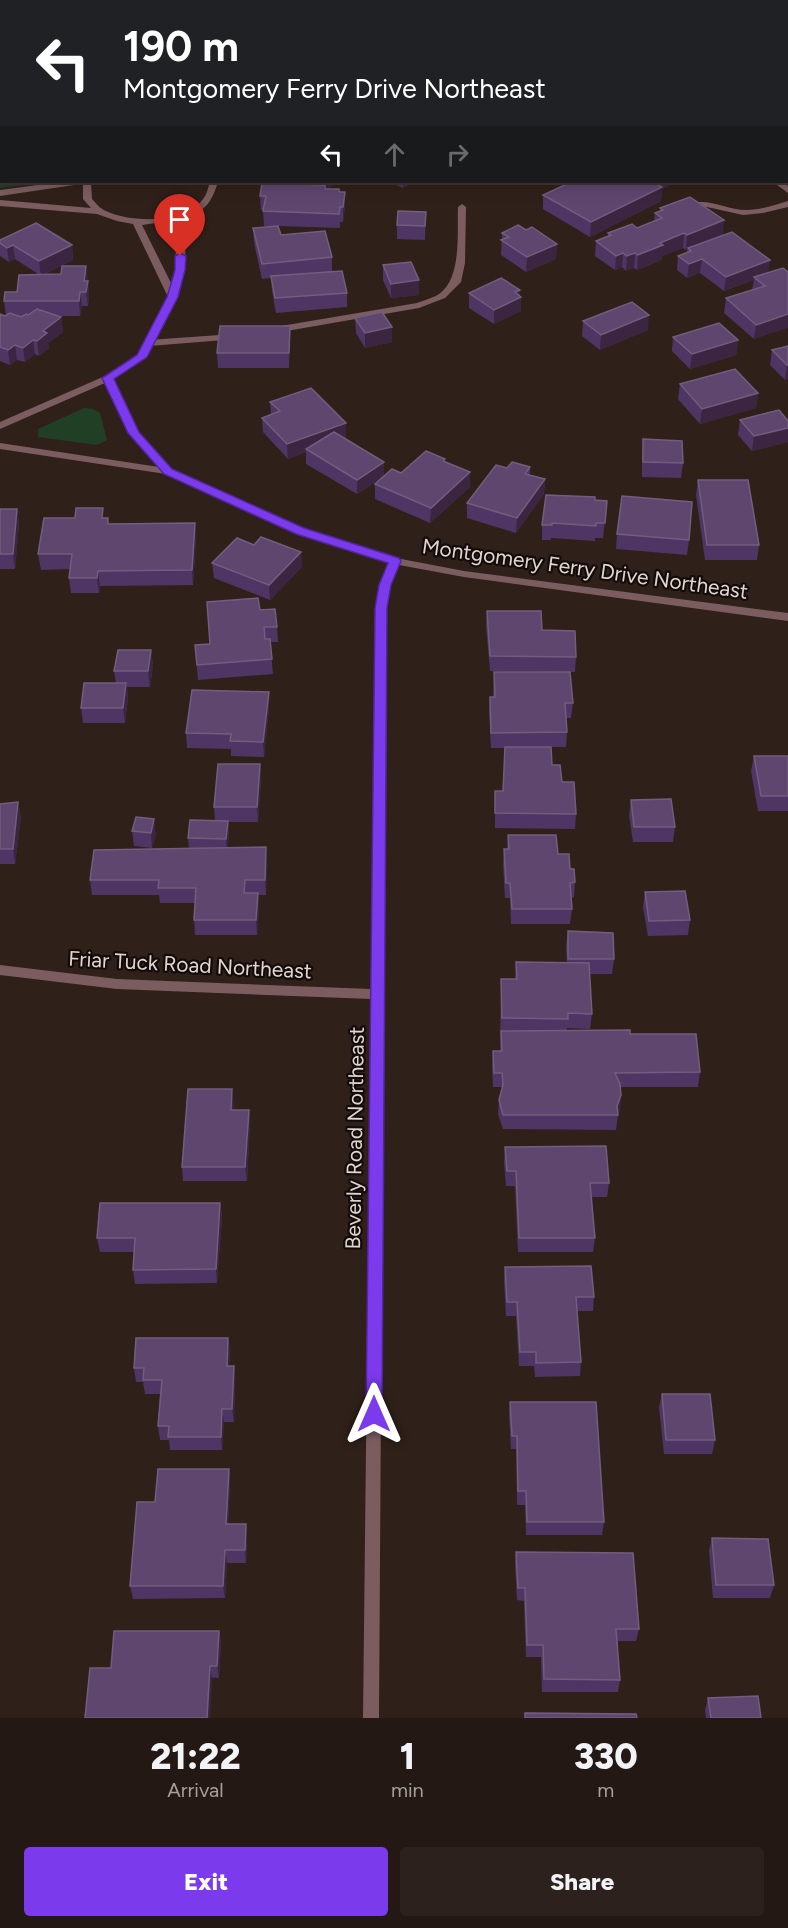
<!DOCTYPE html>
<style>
body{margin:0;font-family:Figtree,sans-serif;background:#2c211d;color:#f1f3f6;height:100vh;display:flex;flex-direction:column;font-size:22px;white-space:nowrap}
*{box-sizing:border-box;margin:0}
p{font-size:20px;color:#a3a0a0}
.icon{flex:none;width:33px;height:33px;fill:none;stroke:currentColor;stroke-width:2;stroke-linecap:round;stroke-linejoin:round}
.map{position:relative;height:1718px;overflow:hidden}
.panel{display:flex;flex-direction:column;background:#241814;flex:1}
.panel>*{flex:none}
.guide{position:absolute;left:0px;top:0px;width:789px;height:183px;box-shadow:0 3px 15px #0003,0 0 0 2px #413734;background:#202124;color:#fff;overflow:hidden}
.pin{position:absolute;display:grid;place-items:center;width:51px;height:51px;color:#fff;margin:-62px -26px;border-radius:50% 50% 50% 0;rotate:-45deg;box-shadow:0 0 6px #0007}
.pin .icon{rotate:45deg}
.me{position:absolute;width:66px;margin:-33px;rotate:0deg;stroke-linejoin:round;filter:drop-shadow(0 0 4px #0008)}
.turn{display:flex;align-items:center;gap:21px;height:126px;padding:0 24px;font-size:27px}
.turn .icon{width:78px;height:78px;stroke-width:2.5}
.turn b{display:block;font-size:42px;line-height:51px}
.lanes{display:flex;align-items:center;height:57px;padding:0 24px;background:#0003;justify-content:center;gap:30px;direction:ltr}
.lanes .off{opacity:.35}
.eta{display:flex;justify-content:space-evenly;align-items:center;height:102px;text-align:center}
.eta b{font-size:36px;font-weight:800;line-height:42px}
.primary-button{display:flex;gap:12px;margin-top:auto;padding:12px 24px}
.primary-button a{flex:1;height:69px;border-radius:6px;background:#7c3aed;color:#fff;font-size:24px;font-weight:800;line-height:69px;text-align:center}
.primary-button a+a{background:#2c211d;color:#f1f3f6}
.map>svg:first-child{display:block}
</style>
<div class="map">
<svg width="788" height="1718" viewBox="0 0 788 1718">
<rect width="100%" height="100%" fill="#30201a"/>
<!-- green -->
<g fill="#213f24">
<path d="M0,0h250l-248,2v180h53l-55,6z"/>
<path d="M84,408l9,1 7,4 7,27 -10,5 -59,-8v-8z"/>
</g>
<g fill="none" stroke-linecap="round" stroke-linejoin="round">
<!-- stream -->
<g fill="#000f18" fill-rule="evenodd">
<path d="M421,0h11l-1,2z"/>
<path d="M555,0h8l2,2h-9z"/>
<rect x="0" y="24" width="2" height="4"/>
</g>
<!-- lane -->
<g fill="#7b5d60" fill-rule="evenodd">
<path d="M788,201v6l-25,6 -20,2 -36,-8 -20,3 -4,-3c20,-13 42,3 63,3 15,0 28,-5 42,-9z"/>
<path d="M462,204l4,3 -1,56 -4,19 -16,16 -26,10 -144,25 -5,-3 5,-3 142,-24c7,-3 16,-5 22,-9 23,-16 18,-61 19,-87z"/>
<path d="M234,334l3,1v4l-88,7 -5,-3 5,-3z"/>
</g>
<!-- street -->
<g fill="#7b5d60" fill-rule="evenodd">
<rect x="263" y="0" width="8" height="2"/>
<path d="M709,0h8l1,2h-8z"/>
<path d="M60,182h18l-4,3 -74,11v-6z"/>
<path d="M83,182h8l1,17c4,4 8,10 14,12 25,12 79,13 97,-12 4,-4 5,-12 7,-17h8c-6,19 -12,29 -32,36l-1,52 -7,27 -33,62 -32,20 25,53 34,37 132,60 92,29 68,13 324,42v8l-324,-44 -65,-12 -9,20 -4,23 -7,1110h-16l8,-719 -254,-10 -117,-14v-10l117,14 254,10 5,-381 4,-23 9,-22 -93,-30 -130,-59 -166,-25v-6l159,24 -30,-34 -24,-50 -105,46v-7l105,-46 33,-21 30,-58 -35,-73 -16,-3 -20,-7 -97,-8v-6l91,8 -8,-9zM177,220l-2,50 -3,15 -30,-60z"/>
<path d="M773,182h9l6,4v7z"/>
</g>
</g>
<!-- wall -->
<g fill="#4e3563">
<path d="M265,182h70l-7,7 11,3 6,14 -2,16h-3v6l-62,-2 3,9 51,22v15l15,21v14l-71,6 -4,-22 -1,-13 -9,1 -8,-36 -1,-15 24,-2h-13l-1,-16h-2l-1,-14z"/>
<path d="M390,182h23l-10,6z"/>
<path d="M669,186l-7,3 -1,12 -71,36 -47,-28v-14z"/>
<path d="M660,208l63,27 47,25 -16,79 -30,-26 2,-15 26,-8 2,-10 -30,11 -24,-18 -13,5 -10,-8 1,-14 9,-4v-3l-1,1 -3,-2 -21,8v4l-25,10 -3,-2 -8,3 -4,-4 -7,3 -20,-14 1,-15 12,-4v-4l29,-5 17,-7 1,-8 5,-2z"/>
<path d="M426,212l-1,28 -28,-1v-14z"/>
<path d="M526,230l31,14 -1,15 -30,13 -25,-17 1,-22z"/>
<path d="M0,240l72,5 1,15 -28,14h16l25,-8 3,29 -1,11h-6l-2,10h-23l4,1 2,15 -15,11 1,5 -10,8 -4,-2 -10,8 -8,-2 -7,5 -10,-4v-47l5,2 2,-1h-1l-2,-14 34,-27 -23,-15 -6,3 -9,-6z"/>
<path d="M383,265l36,15v15l-28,3 -8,-18z"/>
<path d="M469,293l51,2 1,16 -27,13 -25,-16z"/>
<path d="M355,318l37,24 -27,6 -9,-15z"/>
<path d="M583,321l65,9 -48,20 -18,-14z"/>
<path d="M290,326l-1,42h-71l-1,-15z"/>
<path d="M673,337l65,3 -2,15 -46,14 -18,-18z"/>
<path d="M788,346v33l-3,1 -15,-15 2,-15z"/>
<path d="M680,384l78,9 -2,15 -56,16 -22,-25z"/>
<path d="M270,402l76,21v15l-2,1 40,23v14l17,-3 44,-11 25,10v15l-40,36 -55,-24v-15l7,-6 -25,16 -51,-30v-12l-18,7 -25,-27 -1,-14 9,-4z"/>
<path d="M740,420l48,1v21l-36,9 -14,-16z"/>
<path d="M643,439l40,24 -2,15 -39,-1v-23z"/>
<path d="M530,467v8l15,4 -1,15 -28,39 -49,-15v-15l40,-35z"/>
<path d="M698,480l61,65 -2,15h-52l-9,-65z"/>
<path d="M595,500l12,1 -4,37h-8v3l-44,-3v2h-9v-15z"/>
<path d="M0,509h17l2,15 -4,45h-15z"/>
<path d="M104,518l5,6 86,-1 1,15 -3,47 -93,1 -1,7h-28l-2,-15 2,-9 -30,1 -3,-16z"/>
<path d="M617,534l72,6 -2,15 -71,-6z"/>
<path d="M254,545l48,22 -32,33 -56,-22 -2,-15z"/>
<path d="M260,610l17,17 1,15h-8l3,32 -75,6 -3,-35 15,-1z"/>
<path d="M487,611l55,19 34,27 -1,15 -85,-1 -4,-45z"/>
<path d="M151,650l2,15 -3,22h-23l1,11 -3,25h-42l-2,-15 35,-25 -2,-12z"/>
<path d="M494,672l79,31 -2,15h-5l1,14 -1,15h-32l18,18 10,17 14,32 -1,15 -80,-1v-37h8l2,-43h-14l-2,-36 1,-15h3z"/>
<path d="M269,707l-5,50 -33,-1v-7l-44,-1 -1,-15z"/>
<path d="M754,756h34v55h-30l-7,-40z"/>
<path d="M260,764l1,15 -3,43h-30l1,14 -2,12 40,14 -1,33h-8l1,13 -2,27h-62l-1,-15 1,-17h-35l-1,-8h-67l-2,-15 99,-31 -1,-11 27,-17 -1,-14z"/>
<path d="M631,800l44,27 -2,15h-40l-4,-27z"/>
<path d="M18,802l3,15 -6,47h-15v-60z"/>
<path d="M132,831l24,3 -4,14 -18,-2z"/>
<path d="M508,835l50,19 12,15 5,13 -1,15 -3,1 1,11 -2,15h-59l-1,-26h-5l-2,-34 1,-15h3z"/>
<path d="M645,892l45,28 -2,15 -40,1 -5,-29z"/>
<path d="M568,931l46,28 -2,15h-22l2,40 -2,15 -23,-1v3l63,3 70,38 -2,15h-77l-1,23 -2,4 -2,16 -113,-1 -5,-15 1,-14 3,-13h-9l-1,-21 1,-15h7l1,-72h14l1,-17 51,1 -1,-17z"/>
<path d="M234,1104l-1,6h16l1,15 -3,56h-64l-1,-14z"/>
<path d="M505,1147l104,36 -2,14h-16l4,41 -2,14h-75l-3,-66h-9l-2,-24z"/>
<path d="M220,1203l2,14 -5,66 -82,1 -2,-14 1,-18h-34l-3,-14z"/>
<path d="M505,1267l89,30 -1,14h-16l4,51 -1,14 -45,1 -1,-11h-15l-3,-50h-10l-2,-35z"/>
<path d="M228,1338l2,14 -1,14 6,13 -1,43h-10l-2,28h-52l-1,-10h-9l-2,-14 2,-32h-15l-2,-12h-7l-2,-14z"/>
<path d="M662,1394l53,46 -3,14h-48l-5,-47z"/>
<path d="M510,1402l94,120 -2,13h-76l-1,-30h-8l-1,-56h-5l-2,-34z"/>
<path d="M229,1469l1,13 -2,42h18l1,13 -1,26h-19l-2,35 -92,1 -3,-13 25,-84z"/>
<path d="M712,1538l62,47 -4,13h-57l-4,-47z"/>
<path d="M516,1552l123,77 -3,12h-19l3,39 -2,12h-76l-1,-35h-15l-2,-56 -7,-1 -2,-35z"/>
<path d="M219,1631l2,12 -2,35 -108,-10z"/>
<path d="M708,1698l53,20h-55l-1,-8z"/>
</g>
<!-- shaded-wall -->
<g fill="#3b2541">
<path d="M641,0h19l-19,2z"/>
<path d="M322,182h13l-13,14z"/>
<path d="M403,182h10l-10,6z"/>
<path d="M651,182h18v4l-7,3 -1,12 -71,36 1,-15z"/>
<path d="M345,192v14l-2,16v-15z"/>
<path d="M724,220l-1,15 -37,15 1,-15z"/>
<path d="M684,233l-1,15 -21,8v4l-25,10 1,-15 22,-12z"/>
<path d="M557,244l-1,15 -30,13 1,-15z"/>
<path d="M13,245l2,14 -6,3 -2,-14z"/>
<path d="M72,245l1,15 -32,16 -2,-15z"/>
<path d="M623,253l-1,14 -7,3 1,-14z"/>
<path d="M635,253l-1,15 -8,3 1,-15z"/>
<path d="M702,259l-2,14 -13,5 2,-14z"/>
<path d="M770,260l-2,14 -14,3v3l-30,11 2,-14z"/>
<path d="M86,266l1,14 -3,1z"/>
<path d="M419,280v15l-28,3v-14z"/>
<path d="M88,281l1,14 -1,11 -2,-14z"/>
<path d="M520,290v7h1v14l-27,13v-14l21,-18z"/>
<path d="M80,292l2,14 -2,10 -1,-15z"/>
<path d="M788,314v14l-34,11 2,-14z"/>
<path d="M649,315l-1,15 -48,20 1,-15z"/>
<path d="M61,317l2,15 -15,11 1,5 -10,8 -2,-15 6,-10z"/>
<path d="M392,327v15l-27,6v-15z"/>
<path d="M33,340l2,14 -10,8 -2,-14z"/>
<path d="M738,340l-2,15 -46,14 2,-15z"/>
<path d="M15,345l2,15 -7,5 -2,-15z"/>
<path d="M787,365h1v14l-3,1z"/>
<path d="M758,393l-2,15 -56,16 2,-15z"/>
<path d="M346,423v15l-37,13 -3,-2v3l-18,7 -1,-15z"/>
<path d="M788,428v14l-36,9 2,-15z"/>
<path d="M384,462v15l-27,17v-14z"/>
<path d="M470,472v15l-40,36 1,-15z"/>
<path d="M545,479l-1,15 -28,39 1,-15z"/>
<path d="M17,509l2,15 -4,45 -2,-15z"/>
<path d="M195,523l1,15 -3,47 -1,-15z"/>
<path d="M301,552l1,15 -32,33 -1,-15z"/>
<path d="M98,571l2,15 -1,7 -2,-15z"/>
<path d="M151,650l2,15 -3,22 -2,-16z"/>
<path d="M126,683l2,15 -3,25 -2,-15z"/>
<path d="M269,692v15l-5,50 -1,-15z"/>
<path d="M260,764l1,15 -3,43 -1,-15z"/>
<path d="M18,802l3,15 -6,47 -2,-15z"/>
<path d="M154,819l2,15 -4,14 -1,-15z"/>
<path d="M228,821l1,15 -2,18 -1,-15z"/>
<path d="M266,847l1,15 -1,33 -1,-15z"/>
<path d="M258,893l1,15 -2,27 -1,-15z"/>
<path d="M232,1089l2,15 -2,21 -1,-15z"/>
<path d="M621,1095l-1,15 -3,5v-9z"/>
<path d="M249,1110l1,15 -3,56 -2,-14z"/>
<path d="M220,1203l2,14 -5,66 -1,-14z"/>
<path d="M228,1338l2,14 -2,27 -1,-13z"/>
<path d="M234,1366l1,13 -1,43 -2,-13z"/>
<path d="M222,1409l2,13 -2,28 -1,-13z"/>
<path d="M229,1469l1,13 -3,55 -1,-13z"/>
<path d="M246,1524l1,13 -1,26 -1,-13z"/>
<path d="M225,1550l2,13 -2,35 -2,-12z"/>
<path d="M219,1631l2,12 -2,35 -2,-12z"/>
<path d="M210,1666l2,12 -2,40h-3z"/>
</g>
<!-- building -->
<g fill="#5e466f" stroke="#725d7e" stroke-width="1.5">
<path d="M616,0h10l1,2 -27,-1z"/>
<path d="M571,182h81l10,5 -71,35 -48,-27z"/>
<path d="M262,183l63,2v4h14v3h6l-2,15h-3l-1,7 -76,-3 3,-15h-6z"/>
<path d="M690,197l34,23 -37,15 -3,-2 -24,10 3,2 -25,10 -3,-2 -8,3 -4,-3 -7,3 -20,-15 15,-6 -3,-2 24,-9 5,4 25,-10 -7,-5 8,-3 -3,-2z"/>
<path d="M398,211l28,1 -1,14 -28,-1z"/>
<path d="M36,223l36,22 -33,16 -26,-16 -6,3 -7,-5v-3z"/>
<path d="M518,225l8,5 6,-3 25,17 -30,13 -26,-17 8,-3 -7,-4z"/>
<path d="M278,226l3,9 44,-4 7,26 -70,7 -9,-36z"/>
<path d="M732,232l38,28 -44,17 -24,-18 -13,5 -11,-8 13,-5 -3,-3z"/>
<path d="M411,262l8,18 -28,4 -8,-19z"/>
<path d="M62,266h24l-2,15h4l-2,11h-6l-1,9h-75l1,-9h12l2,-17 42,-1z"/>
<path d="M783,268l5,4v42l-32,11 -30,-27 39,-12 -11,-9z"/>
<path d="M342,271l5,22 -72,5 -4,-22z"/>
<path d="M501,278l19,12 -5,2 6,5 -27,13 -25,-17z"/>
<path d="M632,302l17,13 -48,20 -18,-14z"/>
<path d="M37,309l24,8 -18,14 4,2 -10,8 -4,-1 -10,8 -8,-3 -7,5 -8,-3v-33l5,2 5,-3 11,4 5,-3 2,1z"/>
<path d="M382,312l10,15 -27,6 -10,-15z"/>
<path d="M719,323l19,17 -46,14 -19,-17z"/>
<path d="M220,326h70l-1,27h-72z"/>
<path d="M788,346v19h-1l-15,-15z"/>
<path d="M735,369l23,24 -56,16 -22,-25z"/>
<path d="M311,388l35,35 -59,21 -25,-26 18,-7 -10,-9z"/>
<path d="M779,410l9,11v7l-34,8 -14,-16z"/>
<path d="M334,432l50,30 -27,18 -51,-31z"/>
<path d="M643,439l39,2 1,22 -40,-1z"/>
<path d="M426,451l19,8 -2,2 27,11 -39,36 -56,-24 17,-15 9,4z"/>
<path d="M512,462l18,5 -5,7 20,5 -28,39 -50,-15 29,-38 11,3z"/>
<path d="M698,480h50l11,65h-52z"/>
<path d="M546,495l49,2v3l12,1 -2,22h-9v3l-44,-3v2h-10z"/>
<path d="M622,496l70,6 -3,38 -72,-6z"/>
<path d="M76,508h27l-1,10h6v6l87,-1 -3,47 -94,1 -1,7h-28l3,-24h-34l6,-36h31z"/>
<path d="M0,509h17l-4,45h-13z"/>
<path d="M261,537l40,15 -32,33 -57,-22 25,-25 17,7z"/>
<path d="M258,598l2,12 15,-1 2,18h-13l1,12h5l2,20 -75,6 -2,-20 15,-1 -3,-42z"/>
<path d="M487,611h54l1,19 33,1 1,26 -86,-1z"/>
<path d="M118,650h33l-3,21h-34z"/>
<path d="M494,672h76l3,31h-8l2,29 -76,1 -1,-36h5z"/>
<path d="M84,683h42l-3,25h-42z"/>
<path d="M192,690l77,2 -6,50 -33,-1 1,-7 -45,-1z"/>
<path d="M505,747h46l1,18h8l2,17h12l2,32 -81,-1v-22h8z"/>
<path d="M754,756h34v40h-27z"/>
<path d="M218,764h42l-3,43h-43z"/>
<path d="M671,799l4,28h-41l-3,-27z"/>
<path d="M18,802l-5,47h-13v-45z"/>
<path d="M136,817l18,2 -3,14 -19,-2z"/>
<path d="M190,820l38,1 -2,18 -38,-1z"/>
<path d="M508,835h48l2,19h11l1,15h4l1,13 -5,1 2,26h-60l-2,-26h-4l-2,-34h5z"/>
<path d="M266,847l-1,33h-20l-1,13h14l-2,27h-62l2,-32h-38l1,-8h-69l4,-30z"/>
<path d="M685,891l5,29 -41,1 -4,-29z"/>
<path d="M568,931l45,2 1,26h-46z"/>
<path d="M516,962l73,1 3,51 -24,-1v6l-66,-1 -1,-39h16z"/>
<path d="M630,1030v4h66l4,38 -85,1 5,11 1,11 -4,11 1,9h-115l-4,-15 4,-15 -1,-12h-8l-1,-22h9l-1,-20z"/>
<path d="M188,1089h44l-1,21h18l-4,57h-63z"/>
<path d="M606,1146l3,37h-19l5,55h-76l-3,-67h-9l-2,-24z"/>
<path d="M100,1203h120l-4,66 -83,1 2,-32h-38z"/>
<path d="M591,1266l3,31h-18l5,65 -45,1v-11h-16l-3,-50h-10l-2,-35z"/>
<path d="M136,1338h92l-1,28h7l-2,43h-10l-1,28h-53l1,-11h-11l4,-46h-19l1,-12h-10z"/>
<path d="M662,1394h48l5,46h-49z"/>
<path d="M510,1402h86l8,120h-77l-1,-31h-8l-1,-55h-5z"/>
<path d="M158,1469h71l-3,55h20l-1,26h-20l-2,36h-93l7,-84h18z"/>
<path d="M712,1538l56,1 6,46h-58z"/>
<path d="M516,1552l117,1 6,76h-23l4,51 -76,-1 -1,-34h-16l-2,-57h-7z"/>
<path d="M114,1631h105l-2,35h-7l-3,52h-122l5,-50h21z"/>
<path d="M758,1696l3,22h-50l-3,-20z"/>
<path d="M525,1713l111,1 1,4h-112z"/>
</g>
<!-- route -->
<path fill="#7c3aed" stroke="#51269a" stroke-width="1.5" d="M180,253l6,3 -1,14 -7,27 -31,60 -33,22 25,53 33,37 132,59 95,30 2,3 -10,24 -4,23 -5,806 -2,6 -6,2 -6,-2 -2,-6 9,-806 4,-23 9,-22 -92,-29 -132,-60 -36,-41 -26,-55 35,-23 30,-58 8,-27v-14z"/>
<g text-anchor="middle" stroke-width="4.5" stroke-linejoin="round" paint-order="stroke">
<!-- street labels -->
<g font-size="21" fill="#e1d5d1" stroke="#130b09">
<text transform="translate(585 569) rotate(8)" y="7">Montgomery Ferry Drive Northeast</text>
<text transform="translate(190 965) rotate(3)" y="7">Friar Tuck Road Northeast</text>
<text transform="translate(355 1138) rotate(-89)" y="7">Beverly Road Northeast</text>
</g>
</g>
</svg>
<div class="pin" style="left:180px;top:256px;background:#d93025"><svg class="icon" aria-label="arrive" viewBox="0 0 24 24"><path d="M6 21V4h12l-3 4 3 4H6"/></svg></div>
<svg class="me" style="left:374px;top:1414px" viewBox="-20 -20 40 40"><path d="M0-17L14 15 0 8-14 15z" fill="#7c3aed" stroke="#fff" stroke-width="4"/></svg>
<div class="guide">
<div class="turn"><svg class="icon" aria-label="left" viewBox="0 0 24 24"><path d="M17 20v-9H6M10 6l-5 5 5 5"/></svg><div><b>190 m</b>Montgomery Ferry Drive Northeast</div></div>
<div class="lanes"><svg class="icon" aria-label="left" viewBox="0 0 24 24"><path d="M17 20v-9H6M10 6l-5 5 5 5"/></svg><svg class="icon off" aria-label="ahead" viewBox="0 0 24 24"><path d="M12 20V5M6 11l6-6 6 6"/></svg><svg class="icon off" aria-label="right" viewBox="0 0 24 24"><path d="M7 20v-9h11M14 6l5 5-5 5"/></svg></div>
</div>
</div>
<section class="panel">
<div class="eta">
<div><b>21:22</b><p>Arrival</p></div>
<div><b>1</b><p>min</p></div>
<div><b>330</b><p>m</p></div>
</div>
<div class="primary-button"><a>Exit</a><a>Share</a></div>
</section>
